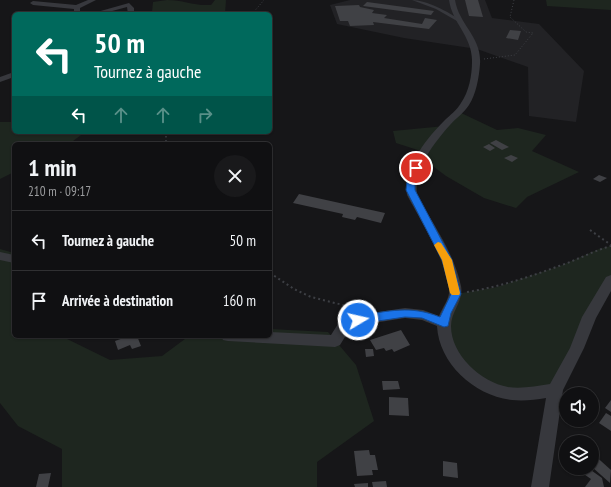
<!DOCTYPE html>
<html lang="fr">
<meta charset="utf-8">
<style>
body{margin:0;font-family:"PT Sans Narrow",sans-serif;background:#19191b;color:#f1f3f6;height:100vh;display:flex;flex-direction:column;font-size:15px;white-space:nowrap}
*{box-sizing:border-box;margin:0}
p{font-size:13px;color:#9c9d9f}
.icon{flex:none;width:22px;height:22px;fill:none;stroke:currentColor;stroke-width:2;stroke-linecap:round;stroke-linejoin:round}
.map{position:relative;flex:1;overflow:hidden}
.side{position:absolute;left:12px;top:142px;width:260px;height:196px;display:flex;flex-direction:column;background:#101012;border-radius:6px;box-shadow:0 1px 3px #0004,0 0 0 1px #303032}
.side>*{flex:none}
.hud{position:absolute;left:12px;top:12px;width:260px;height:122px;border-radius:6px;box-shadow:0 1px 3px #0004,0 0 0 1px #303032;background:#00695c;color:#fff;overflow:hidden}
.fabs{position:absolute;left:559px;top:387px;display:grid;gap:8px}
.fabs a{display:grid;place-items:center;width:40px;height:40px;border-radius:50%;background:#101012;box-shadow:0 1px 3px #0004,0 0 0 1px #303032;font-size:20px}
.pin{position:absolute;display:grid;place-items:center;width:34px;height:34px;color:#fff;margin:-17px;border:2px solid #fff;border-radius:50%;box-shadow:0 1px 4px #0007}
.me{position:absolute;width:44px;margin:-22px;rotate:81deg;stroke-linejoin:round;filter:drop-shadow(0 0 3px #0008)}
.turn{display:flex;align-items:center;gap:14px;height:84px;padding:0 16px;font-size:18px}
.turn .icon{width:52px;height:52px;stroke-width:2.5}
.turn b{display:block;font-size:28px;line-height:34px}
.lanes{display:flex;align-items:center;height:38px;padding:0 16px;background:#0003;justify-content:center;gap:20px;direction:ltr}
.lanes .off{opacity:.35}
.round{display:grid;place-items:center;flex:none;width:42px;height:42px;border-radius:21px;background:#19191b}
.overview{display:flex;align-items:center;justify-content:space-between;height:68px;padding:0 16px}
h1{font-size:24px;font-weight:700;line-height:30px}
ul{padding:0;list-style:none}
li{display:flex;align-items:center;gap:12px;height:60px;padding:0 16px;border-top:1px solid #303032}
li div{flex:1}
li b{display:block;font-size:15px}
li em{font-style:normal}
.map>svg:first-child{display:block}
</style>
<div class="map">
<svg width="611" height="487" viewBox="0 0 611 487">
<rect width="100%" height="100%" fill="#161618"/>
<!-- built -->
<path fill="#222225" d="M350,0h135l7,18 47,6 45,47 -8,51 -47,-6 -1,-49 -51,-18 -73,-11 -67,-14 -7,-19z"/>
<!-- green -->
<g fill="#1e261f">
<path d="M167,0c16,0 26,6 44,5l4,-5h11l-1,14h-70l-3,-2 1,-10z"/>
<path d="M546,0h65v10l-64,-4z"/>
<path d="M459,112l38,18 21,-2 28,7 -14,16 47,21 -52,25 -11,11 -32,-10 -38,-22 -24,-18 2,-6 -28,-9 -3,-12 52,-5z"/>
<path d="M0,122h14v10h71l-16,12h-55v28l-14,7z"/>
<path d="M611,246v34l-56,110 -49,3 -48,-28 -12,-52 10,-19 41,-7 63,-21 39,-17z"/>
<path d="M0,249l14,4v83h47l49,24 52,-4 27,-20h81v-7l58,3 28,33 18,56 -57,41v25h-255v-38l-44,-23 -18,-23z"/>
</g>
<!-- building -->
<g fill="#404145">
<path d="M465,0h13l5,17 -14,-1z"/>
<path d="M367,2l67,9 -3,4 -68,-9z"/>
<path d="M359,5l1,2 14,3 -2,3 15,2 -3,3 38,6 3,-6 12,2 -8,9 -56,-7 1,3 -24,1 -2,-5h-8l-5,-15z"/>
<path d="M510,30l11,1 -3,9 -12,-2z"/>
<path d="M496,140l13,7 -7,3 -12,-7z"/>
<path d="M489,144l6,4 -5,3 -7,-4z"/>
<path d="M511,155l7,3 -6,4 -8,-4z"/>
<path d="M599,175l8,3 -7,4 -7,-3z"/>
<path d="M299,194l86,19 -4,10 -24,-6 -2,3 -13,-3 1,-3 -50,-11z"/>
<path d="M401,330l9,15 -16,7 -2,-3 -6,2 -2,-3 -8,2 -6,-10z"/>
<path d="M129,336h8l4,10 -9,3 -2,-4 -12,5 -3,-9z"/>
<path d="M365,349h8l1,7 -8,1z"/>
<path d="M382,381h16l2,8 -17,1z"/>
<path d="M389,397l19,1 1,18 -20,-1z"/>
<path d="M611,400v12l-6,-4z"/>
<path d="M606,413l5,3v15l-12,-8z"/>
<path d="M369,450l1,5h5l3,15h-6l1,5 -16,1 -3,-25z"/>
<path d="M592,453l19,17 -1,13 -18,-16z"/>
<path d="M443,461l14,2 1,15 -15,-2z"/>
<path d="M575,468h13l14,10 2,9h-19l6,-8z"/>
<path d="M51,473l-3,14h-12l3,-13z"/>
<path d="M386,481l1,6h-14l-1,-5z"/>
<path d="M368,483v4h-13l-1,-3z"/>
</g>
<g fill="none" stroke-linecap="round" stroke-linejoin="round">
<!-- path-far2 -->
<g stroke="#3d3f44" stroke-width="1" stroke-dasharray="1 2" stroke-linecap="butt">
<path d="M252,14l12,-14"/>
<path d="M484,59l31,-4 18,-22 -7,-1 -16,-15 4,-17"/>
</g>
<!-- path-far1 -->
<path stroke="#3d3f44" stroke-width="1.5" stroke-dasharray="1.5 2.5" stroke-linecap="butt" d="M166,132v12"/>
<!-- path -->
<g stroke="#3d3f44" stroke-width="2" stroke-dasharray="2 3" stroke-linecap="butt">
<path d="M590,230l21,15"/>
<path d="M270,273l24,16 17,8 48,12"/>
<path d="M467,292c32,-5 62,-15 92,-26 18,-6 34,-15 52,-20"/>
</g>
<!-- service -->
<path fill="#37383d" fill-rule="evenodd" d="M412,0c14,0 37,12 48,20l-3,1 -21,-12z"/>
<!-- minor -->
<g fill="#37383d" fill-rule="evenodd">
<path d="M88,0h8l-16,8v6h-6v-5l-41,-4 -3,-2 3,-2 43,4z"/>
<path d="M449,0h6c4,25 27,37 25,64 -1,14 -4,30 -11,41 -5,8 -13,13 -19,20 -17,19 -36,44 -33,70 16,29 37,58 44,91 3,15 -10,25 -10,40 0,29 30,56 57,61 14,2 28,-1 42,-3l20,-36 12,-31 24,-40 5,-2v16l-15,27 -12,30 -21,42 -14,97h-18l15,-89c-11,2 -23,3 -34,2 -37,-4 -73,-36 -75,-74l-15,-6 -17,-2 -44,7 -13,7 -8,13 -5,2 -107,-6 -5,-1 -2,-4h49v-4l61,3 7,-11 20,-9 47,-7 18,2 16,6c3,-8 9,-15 10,-23 2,-25 -30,-75 -42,-98 -4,-27 19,-56 37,-74 6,-6 13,-11 17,-18 8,-11 11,-28 11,-41 1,-25 -20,-39 -23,-62z"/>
<path d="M129,3l5,5v6h-6l-1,-7 -26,7h-11z"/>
<path d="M14,72v5l-14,5v-5z"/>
<path d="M0,252l14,3v8l-14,-3z"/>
</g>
</g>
<!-- route -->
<path fill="#1a73e8" stroke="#114b97" d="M414,166h5l1,2 -5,13v9l37,70 9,34 -10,19 -3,13 -4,1 -22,-9 -17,-1 -47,7 -4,-2 -1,-2 1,-3 4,-1c31,-5 52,-11 82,1l11,-23 -9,-34 -36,-70 1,-9z"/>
<!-- slow -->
<path fill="#f59e0b" d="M438,242l3,1 11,17 8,33 -1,2h-7l-2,-2 -8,-33 -8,-15z"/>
</svg>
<div class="fabs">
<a><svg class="icon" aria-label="sound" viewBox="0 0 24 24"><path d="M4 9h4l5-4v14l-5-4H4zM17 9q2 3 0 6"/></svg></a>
<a><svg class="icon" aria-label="layers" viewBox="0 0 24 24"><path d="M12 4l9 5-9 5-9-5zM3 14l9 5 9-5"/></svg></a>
</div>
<div class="pin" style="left:416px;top:168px;background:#d93025"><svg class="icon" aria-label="arrive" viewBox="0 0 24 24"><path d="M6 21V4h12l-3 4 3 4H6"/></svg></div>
<svg class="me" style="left:358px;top:320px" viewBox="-20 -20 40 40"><circle r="17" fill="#1a73e8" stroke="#fff" stroke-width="3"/><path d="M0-11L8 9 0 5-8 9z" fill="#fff"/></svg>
<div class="hud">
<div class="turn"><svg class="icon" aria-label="left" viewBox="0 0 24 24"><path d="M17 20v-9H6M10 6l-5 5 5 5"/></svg><div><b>50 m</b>Tournez à gauche</div></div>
<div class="lanes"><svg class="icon" aria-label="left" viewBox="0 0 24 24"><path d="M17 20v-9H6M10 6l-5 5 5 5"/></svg><svg class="icon off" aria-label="ahead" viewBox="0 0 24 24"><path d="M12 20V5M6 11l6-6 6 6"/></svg><svg class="icon off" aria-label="ahead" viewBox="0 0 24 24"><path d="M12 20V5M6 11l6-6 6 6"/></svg><svg class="icon off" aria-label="right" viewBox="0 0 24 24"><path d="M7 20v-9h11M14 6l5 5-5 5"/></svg></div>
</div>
<section class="side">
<div class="overview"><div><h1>1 min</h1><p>210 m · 09:17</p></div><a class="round"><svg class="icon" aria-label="close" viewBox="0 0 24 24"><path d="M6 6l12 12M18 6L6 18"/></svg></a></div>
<ul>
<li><svg class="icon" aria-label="left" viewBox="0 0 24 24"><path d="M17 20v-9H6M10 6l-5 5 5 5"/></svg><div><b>Tournez à gauche</b></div><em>50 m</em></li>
<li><svg class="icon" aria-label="arrive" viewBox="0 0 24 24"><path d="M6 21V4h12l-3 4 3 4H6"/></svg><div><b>Arrivée à destination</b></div><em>160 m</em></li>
</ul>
</section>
</div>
